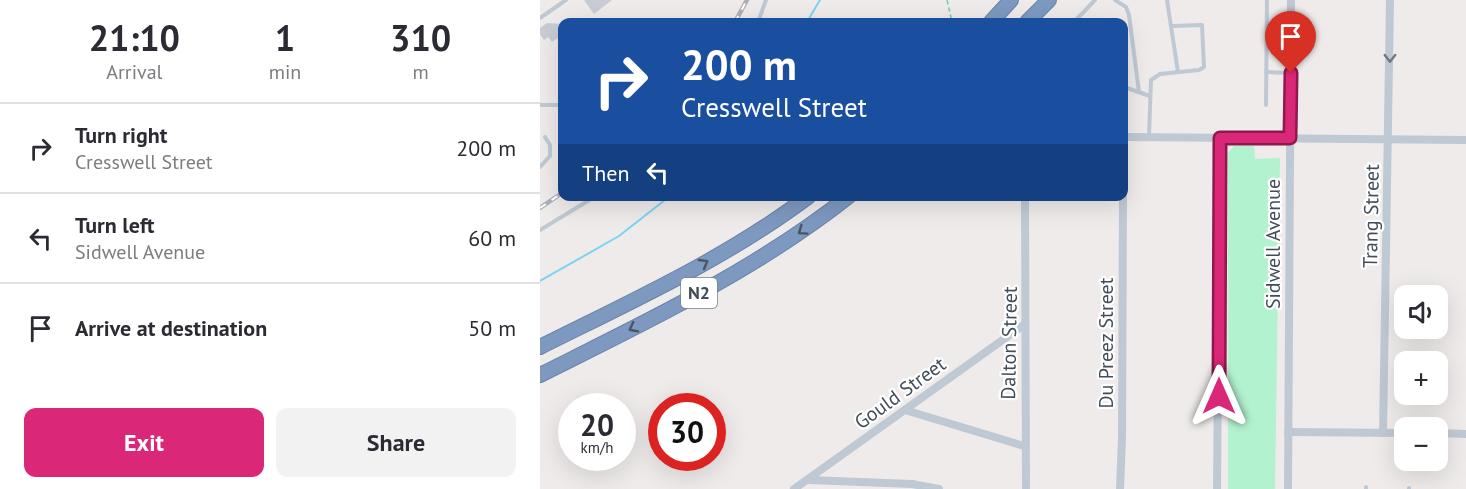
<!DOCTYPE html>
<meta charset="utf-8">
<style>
body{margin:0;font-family:"PT Sans",sans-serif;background:#f2f2f3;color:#2b2b33;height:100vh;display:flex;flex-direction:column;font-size:22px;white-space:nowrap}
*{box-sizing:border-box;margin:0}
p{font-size:20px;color:#7c7c81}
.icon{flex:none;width:33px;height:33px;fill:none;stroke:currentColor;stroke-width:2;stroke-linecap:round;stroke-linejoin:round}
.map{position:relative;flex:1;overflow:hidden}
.drawer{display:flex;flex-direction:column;background:#fff;width:540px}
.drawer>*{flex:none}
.hud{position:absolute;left:18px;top:18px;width:570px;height:183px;border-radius:12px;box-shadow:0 6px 24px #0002;background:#1a4fa0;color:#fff;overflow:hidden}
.fabs{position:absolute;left:854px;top:285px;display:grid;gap:12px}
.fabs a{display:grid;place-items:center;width:54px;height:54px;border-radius:12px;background:#fff;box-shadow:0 6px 24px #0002;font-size:30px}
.speed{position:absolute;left:18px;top:393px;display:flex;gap:12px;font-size:30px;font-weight:700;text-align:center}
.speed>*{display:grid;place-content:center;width:78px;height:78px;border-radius:50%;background:#fff;box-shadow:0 6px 24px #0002;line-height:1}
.speed small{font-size:15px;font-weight:400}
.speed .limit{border:9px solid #d22;background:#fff;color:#111}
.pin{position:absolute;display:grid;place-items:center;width:51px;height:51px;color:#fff;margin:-62px -26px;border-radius:50% 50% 50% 0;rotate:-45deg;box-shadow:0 0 6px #0007}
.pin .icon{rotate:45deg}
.me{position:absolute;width:66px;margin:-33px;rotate:0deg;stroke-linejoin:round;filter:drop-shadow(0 0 4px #0008)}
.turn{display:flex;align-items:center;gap:21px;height:126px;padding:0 24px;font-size:27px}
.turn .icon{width:78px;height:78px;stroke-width:2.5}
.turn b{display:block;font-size:42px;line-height:51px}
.then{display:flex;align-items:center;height:57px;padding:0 24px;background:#0003;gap:12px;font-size:22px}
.eta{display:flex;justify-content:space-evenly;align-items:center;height:102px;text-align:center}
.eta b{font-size:36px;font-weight:800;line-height:42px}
.button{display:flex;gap:12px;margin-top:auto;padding:12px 24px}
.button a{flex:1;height:69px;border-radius:12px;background:#db2777;color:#fff;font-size:24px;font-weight:800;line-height:69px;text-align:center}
.button a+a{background:#f2f2f3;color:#2b2b33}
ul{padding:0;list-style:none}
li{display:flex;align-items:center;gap:18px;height:90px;padding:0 24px;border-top:2px solid #e1e1e2}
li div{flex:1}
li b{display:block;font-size:22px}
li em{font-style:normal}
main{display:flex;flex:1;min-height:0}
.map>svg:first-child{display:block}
</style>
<main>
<section class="drawer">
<div class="eta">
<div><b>21:10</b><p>Arrival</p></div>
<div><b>1</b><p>min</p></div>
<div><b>310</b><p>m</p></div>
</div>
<ul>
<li><svg class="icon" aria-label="right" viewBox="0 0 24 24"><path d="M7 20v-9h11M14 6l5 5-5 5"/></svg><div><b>Turn right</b><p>Cresswell Street</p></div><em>200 m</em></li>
<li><svg class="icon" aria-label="left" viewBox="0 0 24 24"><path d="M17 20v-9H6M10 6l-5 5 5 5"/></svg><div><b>Turn left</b><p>Sidwell Avenue</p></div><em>60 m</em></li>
<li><svg class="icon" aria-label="arrive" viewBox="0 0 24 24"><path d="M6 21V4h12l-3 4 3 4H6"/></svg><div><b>Arrive at destination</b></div><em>50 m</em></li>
</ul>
<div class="button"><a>Exit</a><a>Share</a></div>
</section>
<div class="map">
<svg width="926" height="489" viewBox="0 0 926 489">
<rect width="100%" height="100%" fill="#eeebea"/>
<!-- green -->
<path fill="#b3f2cf" d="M694,146h20l1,13 25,-1 -5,331h-47v-336z"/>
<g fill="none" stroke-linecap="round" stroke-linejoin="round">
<!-- stream -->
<g stroke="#7cd3f3" stroke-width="2">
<path d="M267,22l13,-22"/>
<path d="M0,281l79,-45 51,-40"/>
</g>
</g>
<!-- building -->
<g fill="#c9ccd4">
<path d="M44,0h28l-18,14z"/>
<path d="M7,23l14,1 1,11 -10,7 -4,-5 -4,3 -4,-6v-6z"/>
</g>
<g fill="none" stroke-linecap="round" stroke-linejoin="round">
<defs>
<g id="motorway">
<path d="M451,22l20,-22"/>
<path d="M487,22l22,-22"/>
<path d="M0,347c92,-46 187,-89 269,-151"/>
<path d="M0,375c106,-53 216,-105 309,-179"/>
</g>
</defs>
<!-- motorway casing -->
<use href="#motorway" stroke="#6984ab" stroke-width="16"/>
<!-- path -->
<path stroke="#69d2a5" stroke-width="1.5" stroke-dasharray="4.5 3" stroke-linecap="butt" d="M407,0l5,22"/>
<!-- service -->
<g stroke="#bfc9d4" stroke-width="4">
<path d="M575,0l11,7 3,8 10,77"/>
<path d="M627,0l11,72"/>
<path d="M0,18l26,-18"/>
<path d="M218,22l8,-22"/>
<path d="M534,22l21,-22"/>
<path d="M726,72l23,1"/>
<path d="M584,87l26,9"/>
<path d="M0,105h22"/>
<path d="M726,105l1,-105"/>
<path d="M609,136l2,-56 9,-6 39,-4 5,-3 -2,-42 -30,1"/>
<path d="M0,167l10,-11v-11l-5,-8"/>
<path d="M0,230l56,-34"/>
<path d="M826,489v-2"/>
<path d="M869,489v-1"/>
</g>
<!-- minor -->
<g stroke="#bfc9d4" stroke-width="8">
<path d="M584,137l342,3"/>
<path d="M485,196l1,293"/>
<path d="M365,410l119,36"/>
<path d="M748,432l116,1"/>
<path d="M843,433l7,-433"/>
<path d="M897,433l29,1"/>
<path d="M269,480l103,4 27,5"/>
<path d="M254,489l231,-165"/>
<path d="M580,489l2,-51 1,-242"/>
<path d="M677,489l3,-351"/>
<path d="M748,489l3,-489"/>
</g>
<!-- motorway -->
<use href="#motorway" stroke="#7d99c0" stroke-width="14"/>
<defs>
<g id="rail">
<path d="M195,22l12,-22"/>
<path d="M0,208l22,-15"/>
</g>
</defs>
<!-- rail casing -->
<use href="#rail" stroke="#acb0b6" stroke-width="4.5"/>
<!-- rail -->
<use href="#rail" stroke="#fff" stroke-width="2" stroke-dasharray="7" stroke-linecap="butt"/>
</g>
<!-- one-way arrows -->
<defs><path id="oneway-chevron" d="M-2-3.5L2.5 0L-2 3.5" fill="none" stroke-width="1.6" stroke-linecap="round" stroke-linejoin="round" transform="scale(1.5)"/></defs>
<use stroke="#6e7885" href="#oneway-chevron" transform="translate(850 58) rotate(90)"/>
<g stroke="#485564">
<use href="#oneway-chevron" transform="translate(262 231) rotate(145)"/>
<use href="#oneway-chevron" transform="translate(164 263) rotate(-30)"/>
<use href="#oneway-chevron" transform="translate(93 328) rotate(153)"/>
</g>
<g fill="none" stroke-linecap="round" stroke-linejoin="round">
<defs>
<path id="route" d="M679,396l1,-258h70l1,-65"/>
</defs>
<!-- route casing -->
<use href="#route" stroke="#8e194d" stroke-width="15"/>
<!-- route -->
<use href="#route" stroke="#db2777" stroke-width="10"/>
</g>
<g text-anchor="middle" stroke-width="4.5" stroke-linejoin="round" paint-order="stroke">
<!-- shield labels -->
<rect fill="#fff" stroke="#7b828c" stroke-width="1.5" x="141" y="278" width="36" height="30" rx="4.5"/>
<g font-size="18" font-weight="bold" fill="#424d5a">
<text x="159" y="299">N2</text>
</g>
<!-- street labels -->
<g font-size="20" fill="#424d5a" stroke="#fff">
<text transform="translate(831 216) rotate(-89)" y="7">Trang Street</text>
<text transform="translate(733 244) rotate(-90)" y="7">Sidwell Avenue</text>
<text transform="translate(469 343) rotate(-89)" y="7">Dalton Street</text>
<text transform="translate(566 343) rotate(-90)" y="7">Du Preez Street</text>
<text transform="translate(360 393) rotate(-36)" y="7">Gould Street</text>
</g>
</g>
</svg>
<div class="fabs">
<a><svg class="icon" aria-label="sound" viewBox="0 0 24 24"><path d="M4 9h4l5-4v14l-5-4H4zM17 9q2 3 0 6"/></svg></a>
<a>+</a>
<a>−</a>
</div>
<div class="speed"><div>20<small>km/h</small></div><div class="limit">30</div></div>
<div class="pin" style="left:751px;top:73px;background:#d93025"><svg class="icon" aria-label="arrive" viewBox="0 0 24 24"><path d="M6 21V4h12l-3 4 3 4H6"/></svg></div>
<svg class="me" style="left:679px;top:396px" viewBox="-20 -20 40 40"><path d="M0-17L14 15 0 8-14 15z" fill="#db2777" stroke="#fff" stroke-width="4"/></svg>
<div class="hud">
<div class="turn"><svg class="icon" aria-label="right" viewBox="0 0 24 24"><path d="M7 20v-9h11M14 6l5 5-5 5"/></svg><div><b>200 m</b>Cresswell Street</div></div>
<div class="then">Then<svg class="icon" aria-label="left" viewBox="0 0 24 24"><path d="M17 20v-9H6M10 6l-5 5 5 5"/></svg></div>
</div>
</div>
</main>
